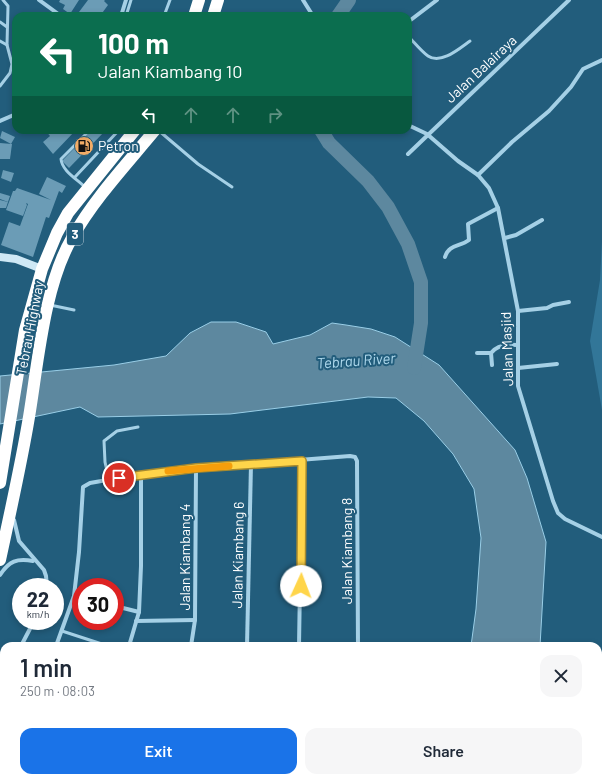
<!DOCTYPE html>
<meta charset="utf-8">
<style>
body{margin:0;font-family:Barlow,sans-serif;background:#f6f6f7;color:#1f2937;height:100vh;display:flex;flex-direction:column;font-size:15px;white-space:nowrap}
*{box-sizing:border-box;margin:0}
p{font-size:13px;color:#747a83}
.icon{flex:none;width:22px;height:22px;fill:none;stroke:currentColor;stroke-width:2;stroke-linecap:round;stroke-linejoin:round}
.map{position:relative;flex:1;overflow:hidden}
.sheet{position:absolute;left:0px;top:642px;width:602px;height:140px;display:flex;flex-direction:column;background:#fff;border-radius:12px 12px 0 0;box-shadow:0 2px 6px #0003}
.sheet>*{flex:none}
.hud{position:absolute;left:12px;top:12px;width:400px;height:122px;border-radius:12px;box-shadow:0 2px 6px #0003;background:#0b6e4f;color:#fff;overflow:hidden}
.speed{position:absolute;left:12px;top:578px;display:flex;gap:8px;font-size:20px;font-weight:700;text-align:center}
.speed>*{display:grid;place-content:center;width:52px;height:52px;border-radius:50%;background:#fff;box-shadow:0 2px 6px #0003;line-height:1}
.speed small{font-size:10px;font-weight:400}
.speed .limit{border:6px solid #d22;background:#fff;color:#111}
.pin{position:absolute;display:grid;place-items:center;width:34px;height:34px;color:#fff;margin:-17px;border:2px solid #fff;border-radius:50%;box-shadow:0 1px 4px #0007}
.me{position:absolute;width:44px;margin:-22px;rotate:2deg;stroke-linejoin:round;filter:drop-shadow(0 0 3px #0008)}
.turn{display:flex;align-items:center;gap:14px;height:84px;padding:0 20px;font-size:18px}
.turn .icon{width:52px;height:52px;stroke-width:2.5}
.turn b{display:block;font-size:28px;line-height:34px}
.lanes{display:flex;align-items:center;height:38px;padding:0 20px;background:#0003;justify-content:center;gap:20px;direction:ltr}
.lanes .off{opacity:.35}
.round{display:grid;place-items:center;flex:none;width:42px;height:42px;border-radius:12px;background:#f6f6f7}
.overview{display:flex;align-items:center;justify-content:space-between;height:68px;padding:0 20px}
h1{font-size:24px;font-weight:600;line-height:30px}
.action{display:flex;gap:8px;margin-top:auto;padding:8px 20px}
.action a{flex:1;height:46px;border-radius:12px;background:#1a73e8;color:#fff;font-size:16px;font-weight:600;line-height:46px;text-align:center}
.action a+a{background:#f6f6f7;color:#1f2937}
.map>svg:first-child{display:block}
</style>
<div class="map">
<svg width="602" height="782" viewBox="0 0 602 782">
<rect width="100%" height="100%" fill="#225d7c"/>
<!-- green -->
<path fill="#327698" d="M602,241v169l-12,-69 10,-61z"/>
<!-- water -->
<g fill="#5d889f" stroke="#99cee7">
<path d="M211,322h25l30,10 7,12 37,-9 22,-12 14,2 25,4 24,8 44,28 76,85 12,28 19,64 -6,104h-69l5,-37 5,-71 -7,-49 -21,-35 -29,-33 -28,-23 -28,-1 -138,17 -132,3 -18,-10 -80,17v-48l114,-11 52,-9 24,-23z"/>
<path d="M470,778h128l4,4h-131z"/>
</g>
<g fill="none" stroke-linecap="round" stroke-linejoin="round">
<!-- river -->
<g stroke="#5d889f" stroke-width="14">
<path d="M338,16l11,-16"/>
<path d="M321,130l8,13 39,38 20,26 20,37 13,38v41l-7,45"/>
</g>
</g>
<!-- building -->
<g fill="#6b9cb6">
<path d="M60,0h19l-9,14 -7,-5 2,-4 -6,-3z"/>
<path d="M88,0h17l-1,1 4,4 -8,11h-24z"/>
<path d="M45,130h29l1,1 -22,23 -10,-12 7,-6z"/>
<path d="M92,130h14l-37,38 -7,-7z"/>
<path d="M2,131l13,6 -4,7 -11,-6z"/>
<path d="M0,143l12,1 -2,15h-10z"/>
<path d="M3,170l11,3 -3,9 -10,-4z"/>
<path d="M47,177l19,9 -4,7 -3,-2 -10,27 -3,-1 -13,40 -32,-12 8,-23 11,4 8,-22 -2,-1 1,2 -4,11 -17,-6 3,-8 1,1 -1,-1 4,-11h2l2,-3 34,12 -12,-6z"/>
<path d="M0,193l10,3 -2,6 -8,-3z"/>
<path d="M0,200l8,2 -2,6h-6z"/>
</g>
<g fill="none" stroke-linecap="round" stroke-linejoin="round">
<!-- lane -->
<g stroke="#a5d0e6" stroke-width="3">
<path d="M126,16l5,-16"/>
<path d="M164,16l6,-16"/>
<path d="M0,22l7,5"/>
<path d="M408,36c6,6 13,15 20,20 13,9 32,-8 42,-15"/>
<path d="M0,41l7,4"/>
<path d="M0,86l10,-13 2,-9 -5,-19 1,-39 -5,-6"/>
<path d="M158,130l40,34 34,23"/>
<path d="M75,177l44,-47"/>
<path d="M86,188c-9,-9 -24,-17 -25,-29l29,-29"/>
<path d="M50,305l24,5"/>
<path d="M109,480l-4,-18 -1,-21 13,-10 21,-4"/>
<path d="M62,631l46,15"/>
</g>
<!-- street -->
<g stroke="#a5d0e6" stroke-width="4">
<path d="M39,0l22,16"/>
<path d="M303,0l10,16"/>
<path d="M121,16l5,-16"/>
<path d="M408,22l29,-22"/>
<path d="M0,121l16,-7"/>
<path d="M408,125l19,9 31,27 20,14 11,13 9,20 20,103v75l35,115 5,12 7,6 37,18"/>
<path d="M408,154l161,-154"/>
<path d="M478,175l34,-33 37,-31 22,-24 12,-18 19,-9"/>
<path d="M505,238l11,-3 26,-15"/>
<path d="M445,257c4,-13 15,-10 24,-17l-1,-16 30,-16"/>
<path d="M518,311l29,-3 6,-3 16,-3"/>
<path d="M477,353h14"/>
<path d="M492,365l-1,-12c6,-8 17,-9 26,-8"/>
<path d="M518,368l39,-4"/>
<path d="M14,520l5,21 25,29 2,6 1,11"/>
<path d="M0,575c9,-14 17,-17 33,-14"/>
<path d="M74,596l7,2"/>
<path d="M115,606l24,6"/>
<path d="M136,621l59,-1"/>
<path d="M21,646l13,-25"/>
<path d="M56,646l18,-50 5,-44 4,-65 7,-4 51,-9 55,-6 154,-12 5,1 2,4 1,185"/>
<path d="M129,646l10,-34 2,-46v-92"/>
<path d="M191,646l4,-26 1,-152"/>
<path d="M247,646l4,-182"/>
<path d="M299,646l3,-185"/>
<path d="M0,675l4,-3"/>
<path d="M396,778l4,4"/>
<path d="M0,781v1"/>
</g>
<!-- secondary -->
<path stroke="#cfe8f5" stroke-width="8" d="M0,257l16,2 26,10"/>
<!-- highway -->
<g stroke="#fff" stroke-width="12">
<path d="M194,16l5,-16"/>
<path d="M213,16l5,-16"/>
<path d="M0,483l25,-153 17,-61 15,-36 11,-20 67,-83"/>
<path d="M0,560c10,-47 21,-95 29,-143 9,-54 15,-131 43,-179 22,-39 54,-73 83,-108"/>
</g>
</g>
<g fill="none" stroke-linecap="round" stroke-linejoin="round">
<defs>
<path id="route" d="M119,478l77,-10 106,-7 -1,125"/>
</defs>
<!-- route casing -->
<use href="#route" stroke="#a68a30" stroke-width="10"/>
<!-- route -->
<use href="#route" stroke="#ffd54a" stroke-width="7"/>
<!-- slow -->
<path stroke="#f59e0b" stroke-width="7" d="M168,471l61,-5"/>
</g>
<!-- icons -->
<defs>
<symbol id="fuel-disc" viewBox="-11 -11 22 22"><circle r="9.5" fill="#f2ac67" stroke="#225d7c"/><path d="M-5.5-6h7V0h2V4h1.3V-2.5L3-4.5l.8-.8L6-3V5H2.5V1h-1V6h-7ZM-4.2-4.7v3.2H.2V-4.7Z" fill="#111"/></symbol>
</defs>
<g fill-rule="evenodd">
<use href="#fuel-disc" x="73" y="135" width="22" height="22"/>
</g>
<g text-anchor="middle" stroke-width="4" stroke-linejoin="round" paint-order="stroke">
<!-- shield labels -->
<rect fill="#225d7c" stroke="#bdced8" stroke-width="1" x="67" y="223" width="16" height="22" rx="3"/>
<g font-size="13" font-weight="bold" fill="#fff">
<text x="75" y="239">3</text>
</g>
<!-- street labels -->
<g font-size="14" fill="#fff" stroke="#225d7c">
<text transform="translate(481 69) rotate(-43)" y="5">Jalan Balairaya</text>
<text transform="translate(30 328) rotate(-79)" y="5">Tebrau Highway</text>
<text transform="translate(507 349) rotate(-92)" y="5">Jalan Masjid</text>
<text transform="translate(347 551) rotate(-90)" y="5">Jalan Kiambang 8</text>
<text transform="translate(238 555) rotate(-89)" y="5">Jalan Kiambang 6</text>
<text transform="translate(185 557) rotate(-90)" y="5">Jalan Kiambang 4</text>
</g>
<!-- poi labels -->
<g font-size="14" fill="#fff" stroke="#225d7c" text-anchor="start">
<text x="98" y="151">Petron</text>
</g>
<!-- water labels -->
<g font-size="15" font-style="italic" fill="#b0daee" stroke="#225d7c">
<text transform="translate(356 361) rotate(-4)" y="5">Tebrau River</text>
</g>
</g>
</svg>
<div class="speed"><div>22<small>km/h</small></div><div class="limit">30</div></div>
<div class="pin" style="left:119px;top:478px;background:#d93025"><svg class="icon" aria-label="arrive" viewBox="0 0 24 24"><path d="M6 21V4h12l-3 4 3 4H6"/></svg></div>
<svg class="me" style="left:301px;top:586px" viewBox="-20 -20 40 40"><circle r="19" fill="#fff"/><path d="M0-13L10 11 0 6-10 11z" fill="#ffd54a"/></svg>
<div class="hud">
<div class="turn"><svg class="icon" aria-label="left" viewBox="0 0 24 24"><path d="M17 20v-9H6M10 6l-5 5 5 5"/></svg><div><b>100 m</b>Jalan Kiambang 10</div></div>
<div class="lanes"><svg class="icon" aria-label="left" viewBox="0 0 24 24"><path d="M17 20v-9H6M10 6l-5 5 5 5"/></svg><svg class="icon off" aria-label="ahead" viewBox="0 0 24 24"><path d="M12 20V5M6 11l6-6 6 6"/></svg><svg class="icon off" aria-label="ahead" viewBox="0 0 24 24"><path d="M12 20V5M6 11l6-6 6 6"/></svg><svg class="icon off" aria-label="right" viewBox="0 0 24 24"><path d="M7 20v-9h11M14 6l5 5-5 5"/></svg></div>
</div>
<section class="sheet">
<div class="overview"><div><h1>1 min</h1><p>250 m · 08:03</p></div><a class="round"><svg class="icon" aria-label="close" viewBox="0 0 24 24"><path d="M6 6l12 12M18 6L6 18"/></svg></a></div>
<div class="action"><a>Exit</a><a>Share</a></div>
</section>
</div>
